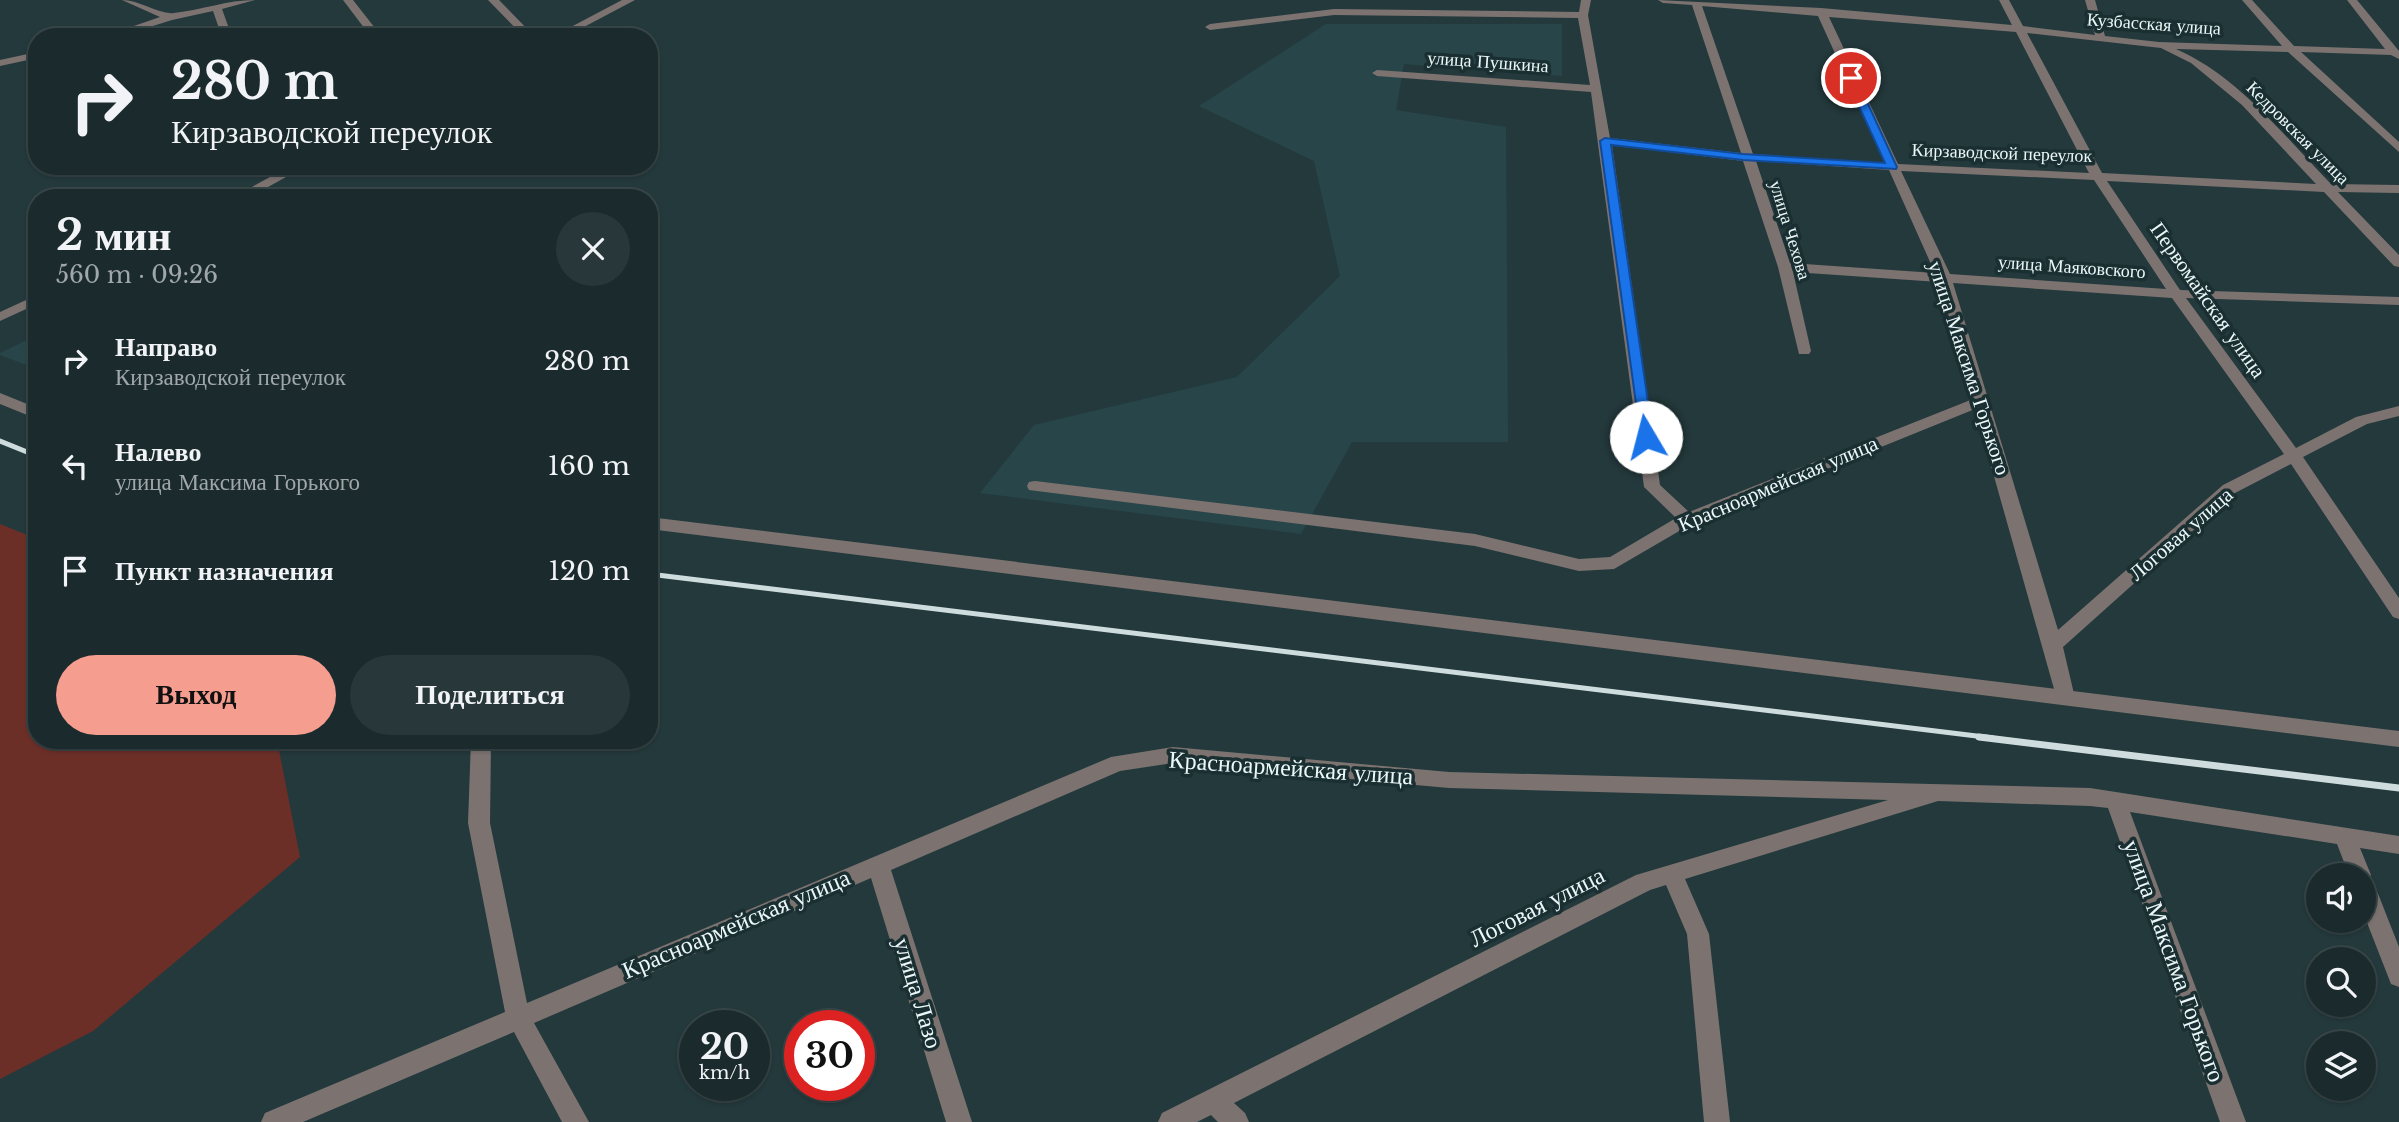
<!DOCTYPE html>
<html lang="ru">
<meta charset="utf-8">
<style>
body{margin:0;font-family:"Libre Baskerville",serif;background:#283739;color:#f1f3f6;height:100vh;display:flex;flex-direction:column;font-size:26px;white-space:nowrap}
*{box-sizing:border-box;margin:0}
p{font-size:23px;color:#a0a7aa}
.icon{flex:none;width:38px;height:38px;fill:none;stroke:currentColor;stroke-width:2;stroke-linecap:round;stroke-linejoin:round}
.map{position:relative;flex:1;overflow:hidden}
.drawer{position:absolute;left:28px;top:189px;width:630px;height:560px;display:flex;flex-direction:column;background:#1b2b2d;border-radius:28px;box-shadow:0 2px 5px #0004,0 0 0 2px #394749}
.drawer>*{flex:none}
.banner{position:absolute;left:28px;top:28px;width:630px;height:147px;border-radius:28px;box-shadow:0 2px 5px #0004,0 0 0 2px #394749;background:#1b2b2d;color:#f1f3f6;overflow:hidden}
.buttons{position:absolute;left:2306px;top:863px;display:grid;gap:14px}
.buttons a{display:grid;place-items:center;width:70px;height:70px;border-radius:50%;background:#1b2b2d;box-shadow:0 2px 5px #0004,0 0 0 2px #394749;font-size:35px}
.speed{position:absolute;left:679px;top:1010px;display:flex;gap:14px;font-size:35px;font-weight:700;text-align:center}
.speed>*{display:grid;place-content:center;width:91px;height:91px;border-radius:50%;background:#1b2b2d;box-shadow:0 2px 5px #0004,0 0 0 2px #394749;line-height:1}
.speed small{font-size:18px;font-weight:400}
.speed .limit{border:10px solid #d22;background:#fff;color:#111}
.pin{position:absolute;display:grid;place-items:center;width:60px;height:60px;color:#fff;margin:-30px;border:4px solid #fff;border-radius:50%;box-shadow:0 2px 7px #0007}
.me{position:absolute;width:77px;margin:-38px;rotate:352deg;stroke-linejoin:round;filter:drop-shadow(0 0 5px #0008)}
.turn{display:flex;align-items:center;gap:24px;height:147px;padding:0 28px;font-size:32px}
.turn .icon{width:91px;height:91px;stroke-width:2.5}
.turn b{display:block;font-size:49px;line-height:60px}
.round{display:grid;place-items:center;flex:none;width:74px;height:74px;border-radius:37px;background:#283739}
.headline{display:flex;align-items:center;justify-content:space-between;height:119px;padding:0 28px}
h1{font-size:42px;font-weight:700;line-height:52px}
.action{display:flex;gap:14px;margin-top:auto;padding:14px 28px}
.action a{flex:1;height:80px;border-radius:42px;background:#f59d8f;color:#111;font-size:28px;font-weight:700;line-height:80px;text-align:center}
.action a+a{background:#283739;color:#f1f3f6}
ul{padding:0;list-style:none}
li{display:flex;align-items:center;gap:21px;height:105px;padding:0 28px}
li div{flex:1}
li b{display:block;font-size:26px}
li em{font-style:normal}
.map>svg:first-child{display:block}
</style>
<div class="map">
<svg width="2399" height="1122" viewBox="0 0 2399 1122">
<rect width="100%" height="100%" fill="#24393c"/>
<!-- built -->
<g fill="#28464a">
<path d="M1326,24h236v52l-158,-12 -8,46 110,17 2,315h-156l-51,92 -321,-41 54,-68 203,-48 103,-101 -26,-115 -115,-55z"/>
<path d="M37,335v34l-37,-14v-2z"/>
</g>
<!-- green -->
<path fill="#6c2f28" d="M0,524l37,15v201h240l23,117 -207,174 -93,48z"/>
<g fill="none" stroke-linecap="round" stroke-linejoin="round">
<!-- minor -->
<g fill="#7c7371" fill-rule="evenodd">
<path d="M122,0c18,0 37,15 52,13 28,-3 53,-13 81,-13l-33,9 10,28h-10l-9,-26 -41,9 -54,17h-16l58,-20z"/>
<path d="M343,0h10l29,37h-11z"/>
<path d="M488,0h11l36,37h-11z"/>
<path d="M622,0h13l-70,37h-13z"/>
<path d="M1581,0h10l-3,15 22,123 131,15 -49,-148 -29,-2 -5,-3 163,8 191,17 -13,-25h10l14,26 72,9 -10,-35h10l10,36 54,6 123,4 -40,-46h10l42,46 91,3 -38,-49h10l42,51v8l-8,-4 -90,-3 98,90v10l-111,-100 -112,-3c62,27 108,87 155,135l68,1v8l-61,-1 61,63v12l-5,-1 -70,-74 -217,-11 73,109 219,7v8l-213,-7 110,150 60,-31 43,-11v10l-32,8 -64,33 96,141v21l-6,-2 -102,-153 -56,29 -172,154 12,51 -3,5 -7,2 -7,-2 -83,-294 -282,114 -79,46 -35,2 -104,-25 -446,-56 -2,-4 2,-4 6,-1 440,53 104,25 31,-2 66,-39 -32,-31 -53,-395 -214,-16 -5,-3 5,-3 213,15 -12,-67 -244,-3 -124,15 -5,-3 5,-3 124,-15 245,3zM1702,6l116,10 67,147 -132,-9zM1829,17l187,15 73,141 -191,-9zM2027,33l134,15 30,15 51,42 74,79 -214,-11zM1612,145l131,16 35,106 21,87h10l2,-3 -18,-79 146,10 34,117 -284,113 -29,-27zM1756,161l133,9 46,103 -145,-10zM1901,171l193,9 72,109 -216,-15zM1953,283l219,15 112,156 -61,31 -165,145z"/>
<path d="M37,52v6l-37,8v-6z"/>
<path d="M290,166h16l-58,32h-16z"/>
<path d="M37,295v9l-37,17v-9z"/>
<path d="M471,740h20l-1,83 37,180 584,-246 62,-10 276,25 641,16 309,48v18l-39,-6 11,27 -2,3 6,8 24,61v40l-8,-3 -27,-69v-40h-15l-12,-31 -207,-32 116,310h-26l-112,-314 -18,-2 -152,-5 -253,78 24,55 21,188h-26l-17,-188 -21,-49 -16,5 -416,213 11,10 4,9h-31l-7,-7 -14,7h-39l4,-9 474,-238 252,-75 -439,-12 -276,-25 -53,8 -229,99 81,252h-26l-75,-244 -337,145 55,99h-27l-48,-90 -211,90h-42l4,-9 240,-101 -37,-189z"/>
</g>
<!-- tertiary -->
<g fill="#7c7371" fill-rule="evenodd">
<path d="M0,393l37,15v11l-37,-15z"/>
<path d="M649,517l1750,214v16l-1750,-218z"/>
</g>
<!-- rail-far1 -->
<g stroke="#cedcde" stroke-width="5">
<path d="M0,441l37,15"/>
<path d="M649,574l1344,164"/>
</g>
<!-- rail -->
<path stroke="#cedcde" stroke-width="7" d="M1979,737l420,51"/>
</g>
<!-- route -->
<path fill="#1a73e8" stroke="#114b97" stroke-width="2" d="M1851,75l5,3 41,89 -1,2 -153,-9 -132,-15 42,292 -2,3h-10l-41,-299 5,-3 138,16 142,9 -39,-85z"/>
<g text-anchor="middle" stroke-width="7" stroke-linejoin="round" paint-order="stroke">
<!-- far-street labels -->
<g font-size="18" fill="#ebf7f9" stroke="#1a2f31">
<text transform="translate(2154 24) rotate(4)" y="6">Кузбасская улица</text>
<text transform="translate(1488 62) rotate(4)" y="6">улица Пушкина</text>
<text transform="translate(2298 133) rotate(45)" y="6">Кедровская улица</text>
<text transform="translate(2002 153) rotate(2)" y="6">Кирзаводской переулок</text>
<text transform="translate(1790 230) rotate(73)" y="6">улица Чехова</text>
<text transform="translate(2072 267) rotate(4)" y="6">улица Маяковского</text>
</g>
<!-- street labels -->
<g font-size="21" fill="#ebf7f9" stroke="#1a2f31">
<text transform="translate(2208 300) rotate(55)" y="7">Первомайская улица</text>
<text transform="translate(1969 368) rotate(72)" y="7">улица Максима Горького</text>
<text transform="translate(1778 484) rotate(-23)" y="7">Красноармейская улица</text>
<text transform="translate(2181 534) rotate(-41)" y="7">Логовая улица</text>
</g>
<!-- near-street labels -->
<g font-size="24" fill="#ebf7f9" stroke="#1a2f31">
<text transform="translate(1291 768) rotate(4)" y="8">Красноармейская улица</text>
<text transform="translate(1537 907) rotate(-27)" y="8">Логовая улица</text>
<text transform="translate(736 924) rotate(-23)" y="8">Красноармейская улица</text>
<text transform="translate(2174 961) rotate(70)" y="8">улица Максима Горького</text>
<text transform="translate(918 993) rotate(73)" y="8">улица Лазо</text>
</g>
</g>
</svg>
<div class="buttons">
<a><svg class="icon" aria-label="sound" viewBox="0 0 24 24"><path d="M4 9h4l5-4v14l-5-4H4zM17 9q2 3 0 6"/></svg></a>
<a><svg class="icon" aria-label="search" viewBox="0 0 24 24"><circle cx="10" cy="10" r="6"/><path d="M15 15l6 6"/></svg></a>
<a><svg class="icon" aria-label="layers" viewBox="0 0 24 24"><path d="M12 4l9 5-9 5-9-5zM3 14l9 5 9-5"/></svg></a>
</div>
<div class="speed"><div>20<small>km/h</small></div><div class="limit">30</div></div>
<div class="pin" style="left:1851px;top:78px;background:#d93025"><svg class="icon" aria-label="arrive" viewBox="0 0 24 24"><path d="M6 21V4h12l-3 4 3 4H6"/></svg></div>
<svg class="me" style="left:1646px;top:437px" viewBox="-20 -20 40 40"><circle r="19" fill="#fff"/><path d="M0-13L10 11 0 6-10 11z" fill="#1a73e8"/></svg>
<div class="banner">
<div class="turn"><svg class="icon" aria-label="right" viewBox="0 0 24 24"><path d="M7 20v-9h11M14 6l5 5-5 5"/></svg><div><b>280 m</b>Кирзаводской переулок</div></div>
</div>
<section class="drawer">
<div class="headline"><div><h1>2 мин</h1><p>560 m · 09:26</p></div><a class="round"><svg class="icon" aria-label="close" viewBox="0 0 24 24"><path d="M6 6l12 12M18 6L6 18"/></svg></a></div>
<ul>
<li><svg class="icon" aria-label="right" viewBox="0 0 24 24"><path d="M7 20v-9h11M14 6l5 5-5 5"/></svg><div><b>Направо</b><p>Кирзаводской переулок</p></div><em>280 m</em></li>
<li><svg class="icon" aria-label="left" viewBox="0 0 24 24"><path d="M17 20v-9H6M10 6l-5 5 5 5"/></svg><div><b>Налево</b><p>улица Максима Горького</p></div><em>160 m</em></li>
<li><svg class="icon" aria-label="arrive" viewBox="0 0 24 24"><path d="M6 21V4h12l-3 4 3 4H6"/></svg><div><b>Пункт назначения</b></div><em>120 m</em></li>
</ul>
<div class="action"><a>Выход</a><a>Поделиться</a></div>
</section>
</div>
